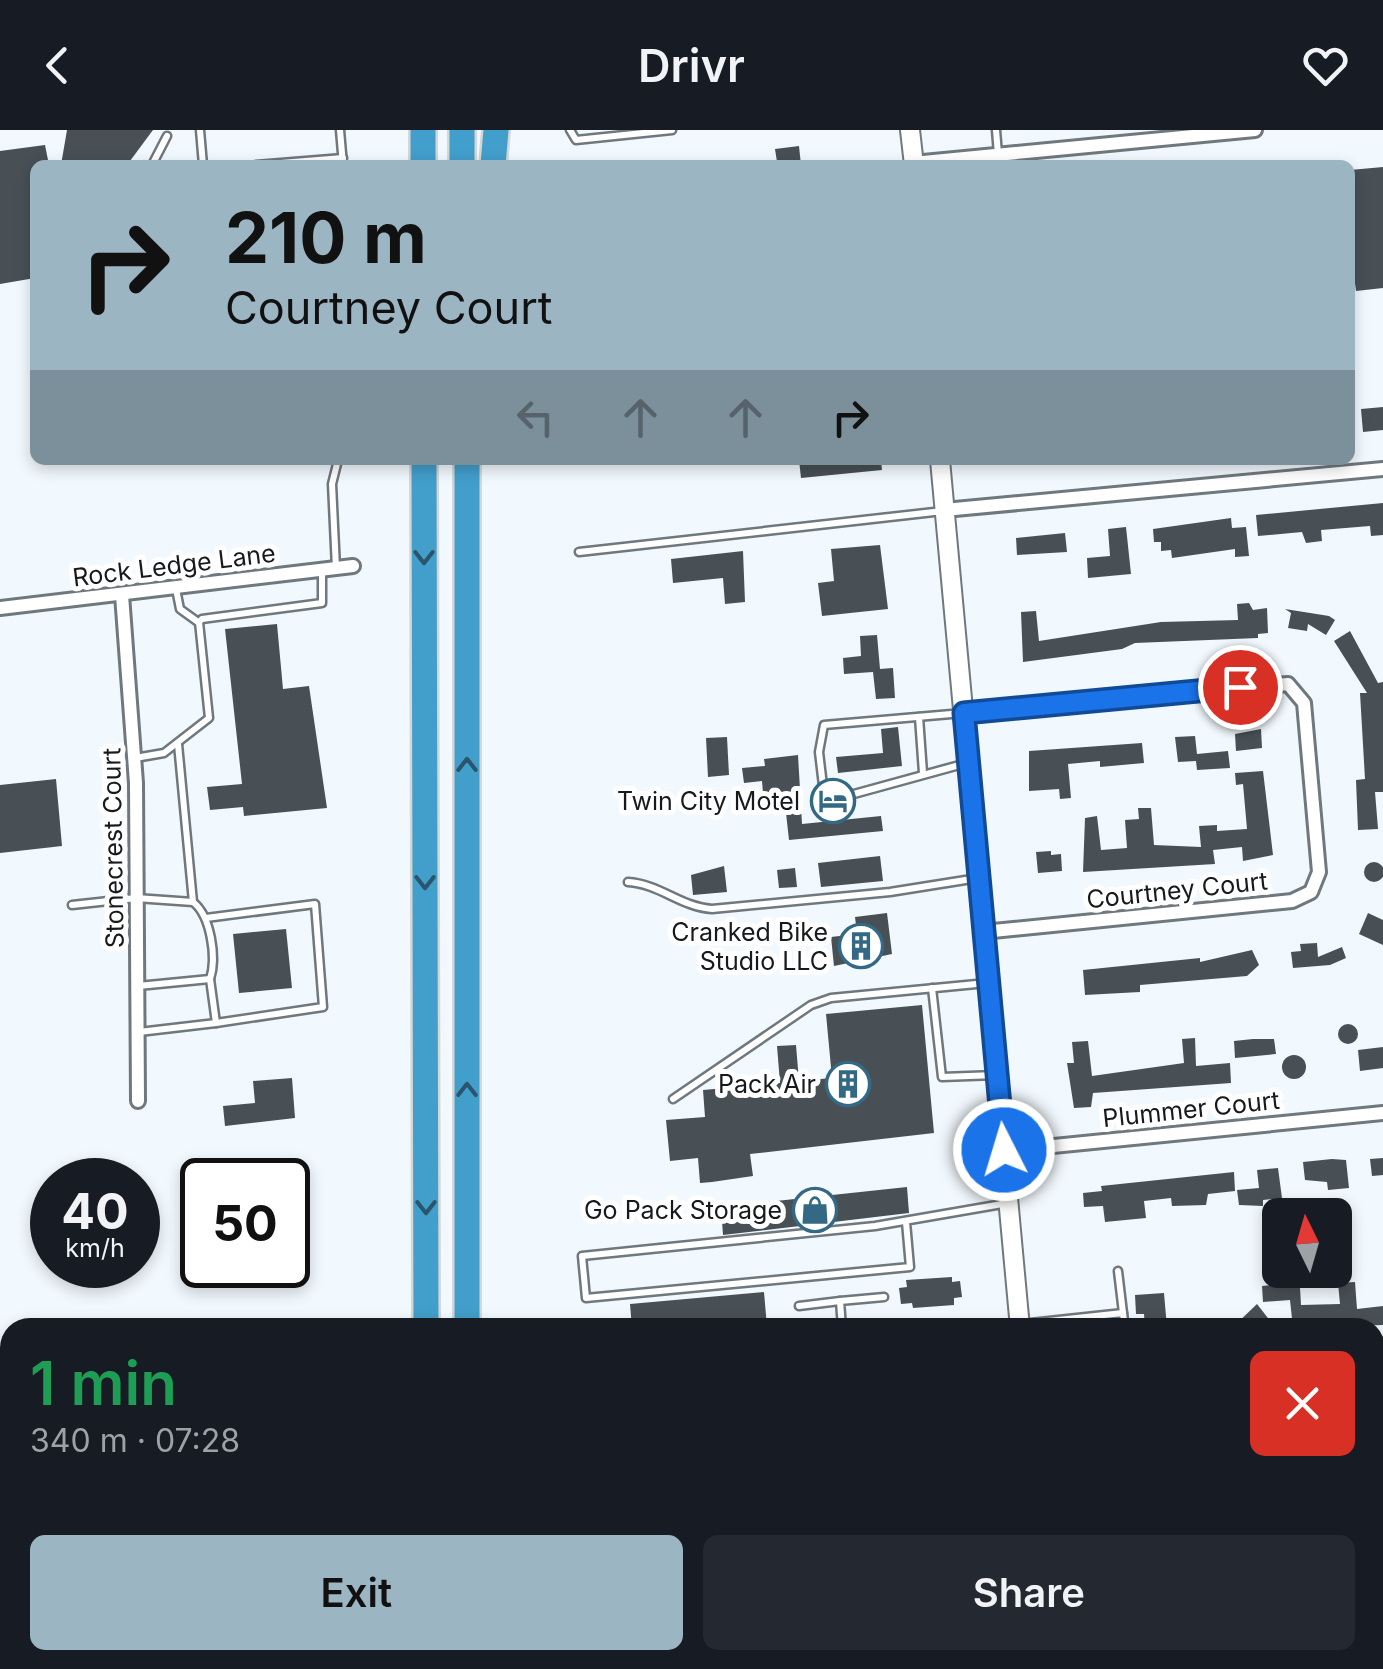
<!DOCTYPE html>
<meta charset="utf-8">
<style>
body{margin:0;font-family:Inter,sans-serif;background:#242831;color:#f1f3f6;height:100vh;display:flex;flex-direction:column;font-size:38px;white-space:nowrap}
*{box-sizing:border-box;margin:0}
p{font-size:32px;color:#9ea1a6}
.icon{flex:none;width:55px;height:55px;fill:none;stroke:currentColor;stroke-width:2;stroke-linecap:round;stroke-linejoin:round}
.map{position:relative;flex:1;overflow:hidden}
.panel{position:absolute;left:0px;top:1188px;width:1385px;height:352px;display:flex;flex-direction:column;background:#171b24;border-radius:30px 30px 0 0;box-shadow:0 5px 15px #0003}
.panel>*{flex:none}
.guide{position:absolute;left:30px;top:30px;width:1325px;height:305px;border-radius:15px;box-shadow:0 5px 15px #0003;background:#9cb5c3;color:#111;overflow:hidden}
.needle{width:65px;rotate:355deg}
.controls{position:absolute;left:1262px;top:1068px;display:grid;gap:20px}
.controls a{display:grid;place-items:center;width:90px;height:90px;border-radius:15px;background:#171b24;box-shadow:0 5px 15px #0003;font-size:50px}
.speed{position:absolute;left:30px;top:1028px;display:flex;gap:20px;font-size:50px;font-weight:700;text-align:center}
.speed>*{display:grid;place-content:center;width:130px;height:130px;border-radius:50%;background:#171b24;box-shadow:0 5px 15px #0003;line-height:1}
.speed small{font-size:25px;font-weight:400}
.speed .limit{border:5px solid #111;border-radius:15px;background:#fff;color:#111}
.pin{position:absolute;display:grid;place-items:center;width:85px;height:85px;color:#fff;margin:-42px;border:5px solid #fff;border-radius:50%;box-shadow:0 2px 10px #0007}
.me{position:absolute;width:110px;margin:-55px;rotate:355deg;stroke-linejoin:round;filter:drop-shadow(0 0 8px #0008)}
.turn{display:flex;align-items:center;gap:35px;height:210px;padding:0 30px;font-size:45px}
.turn .icon{width:130px;height:130px;stroke-width:2.5}
.turn b{display:block;font-size:70px;line-height:85px}
.lanes{display:flex;align-items:center;height:95px;padding:0 30px;background:#0003;justify-content:center;gap:50px;direction:ltr}
.lanes .off{opacity:.35}
.round{display:grid;place-items:center;flex:none;width:105px;height:105px;border-radius:15px;background:#242831}
.head{display:flex;align-items:center;justify-content:space-between;height:170px;padding:0 30px}
h1{font-size:60px;font-weight:600;line-height:75px;color:#1e9e55}
.primary-button{display:flex;gap:20px;margin-top:auto;padding:20px 30px}
.primary-button a{flex:1;height:115px;border-radius:15px;background:#9cb5c3;color:#111;font-size:40px;font-weight:600;line-height:115px;text-align:center}
.primary-button a+a{background:#242831;color:#f1f3f6}
header{display:flex;justify-content:space-between;align-items:center;height:130px;padding:0 30px;background:#171b24;font-size:45px;font-weight:600}
.map>svg:first-child{display:block}
</style>
<header><svg class="icon" aria-label="back" viewBox="0 0 24 24"><path d="M15 5l-7 7 7 7"/></svg>Drivr<svg class="icon" aria-label="heart" viewBox="0 0 24 24"><path d="M12 20l-8-8c-3-5 5-10 8-4 3-6 11-1 8 4z"/></svg></header>
<div class="map">
<svg width="1383" height="1539" viewBox="0 0 1383 1539">
<rect width="100%" height="100%" fill="#f2f9fe"/>
<!-- building -->
<g fill="#485055">
<path d="M67,0h86l-26,35h-66z"/>
<path d="M45,15l4,20h-14v113l-35,6v-133z"/>
<path d="M799,16l2,19 -24,-3 -2,-13z"/>
<path d="M1383,37v121l-27,3 -6,-46v-75z"/>
<path d="M1383,277v23l-20,2 -2,-23z"/>
<path d="M799,330h82l1,10 -81,8z"/>
<path d="M1383,373v32l-12,1 -1,-10 -49,4 1,11 -16,2 -4,-11 -44,4 -2,-21z"/>
<path d="M1231,388l1,10 14,-1 3,29 -14,1v-8l-63,9 -1,-8 -10,1v-9h-7l-1,-13z"/>
<path d="M1126,397l5,47 -43,4 -1,-20 23,-2 -2,-27z"/>
<path d="M1065,403l2,19 -50,3 -1,-17z"/>
<path d="M880,415l8,64 -66,7 -4,-33 16,-2 -3,-32z"/>
<path d="M743,421l2,51 -20,2 -2,-26 -50,5 -2,-24z"/>
<path d="M1249,473l4,7 14,-2 1,25 -10,1v4l-123,5 -13,6 -99,13 -2,-50 15,-1 3,30 122,-19 77,-2 -1,-16z"/>
<path d="M1285,479l44,7 6,4 -9,15 -18,-11 -1,7 -19,-3 3,-15z"/>
<path d="M277,494l6,65 26,-3 18,122 -83,8 -1,-9 -33,3 -3,-23 35,-3 -17,-155z"/>
<path d="M1350,501l28,52 5,-1v110h-8l3,37 -20,1 -2,-50 9,-1 -5,-86h7l-33,-52z"/>
<path d="M877,505l3,34 13,-1 2,30 -19,1 -3,-27 -29,2 -1,-16 18,-2 -1,-20z"/>
<path d="M898,597l4,39 -64,7 -2,-16 47,-4 -2,-24z"/>
<path d="M1261,599l1,19 -26,3 -1,-17z"/>
<path d="M1195,606l2,18 31,-3 2,17 -33,2 -1,-9 -18,1 -3,-25z"/>
<path d="M727,607l2,38 -21,2 -2,-39z"/>
<path d="M1142,613l2,20 -44,4v-6l-32,3 3,34 -11,1 -1,-10 -30,2v-40z"/>
<path d="M798,625l4,69 79,-8 2,15 -94,9 -4,-36 -21,1 -2,-24 -18,2 -2,-15 23,-2 -1,-7z"/>
<path d="M1263,641l10,84 -30,6 -1,-14 -29,3 2,14 -132,8 2,-54 12,-2 4,34 26,-2 -2,-28 14,-1 -1,-11h13l3,37 47,2 -2,-21 18,-1v6l30,-2 -4,-45 -7,1 -1,-12z"/>
<path d="M56,649l6,67 -62,7v-68z"/>
<path d="M1051,721v4l10,-1 1,17 -24,2 -2,-21z"/>
<path d="M880,726l3,25 -62,6 -3,-24z"/>
<circle cx="1374" cy="742" r="10"/>
<path d="M724,736l3,26 -34,3 -2,-20z"/>
<path d="M795,738l2,19 -18,1 -2,-18z"/>
<path d="M887,783l5,41 -58,12 -3,-29 26,-3 -2,-17z"/>
<path d="M1368,783l15,7v25l-24,-11z"/>
<path d="M286,799l6,59 -53,5 -6,-59z"/>
<path d="M1317,813l1,14 24,-10 4,11 -16,7 -37,3 -2,-16 10,-1 -1,-7z"/>
<path d="M1252,820l7,15 -12,11 -107,9v7l-55,3 -2,-25 117,-12v4z"/>
<path d="M922,875l12,128 -184,21 3,22 -41,6 -12,1 -2,-25 -28,3 -4,-41 39,-3 -2,-27 77,-7 -3,-37 19,-1 3,36 33,-3 -6,-64z"/>
<circle cx="1348" cy="904" r="10"/>
<path d="M1195,908l1,28 34,-3 1,20 -138,10 -2,14 -17,1 -7,-45h7l-2,-21 16,-1 4,35 92,-13 -2,-24z"/>
<path d="M1253,909h21l2,15 -41,4 -1,-17z"/>
<path d="M1383,917v21l-23,3 -2,-21z"/>
<circle cx="1294" cy="937" r="12"/>
<path d="M292,948l3,40 -70,8 -2,-20 32,-3 -2,-22z"/>
<path d="M1383,1028v17l-11,1 -2,-17z"/>
<path d="M1332,1029l14,1 3,28 -21,2 -1,-8 -22,-2 -2,-18z"/>
<path d="M1278,1038l4,30 -19,2v6l-24,-1 -2,-15 22,-2 -2,-18z"/>
<path d="M1234,1042l1,19 -27,3 -2,11 -34,1 -1,-8 -27,3 2,17 -41,4 -2,-16 -19,1 -1,-14 19,-2 -1,-5z"/>
<path d="M907,1057l2,26 -186,22 -2,-28z"/>
<path d="M1299,1140l2,35 39,-1 -2,-21 17,-1 2,27 26,-3v19l-90,3 -3,-28 -27,2 -1,-16 19,-2 -1,-12z"/>
<path d="M952,1147v5l8,-1 2,16 -8,1v7l-41,3 -1,-5 -11,1 -2,-16 8,-1 -1,-7z"/>
<path d="M764,1162l3,35 -135,1 -2,-24z"/>
<path d="M1164,1163l3,35h-22l-1,-14h-8l-1,-19z"/>
<path d="M1257,1174l14,18 -7,6h-32z"/>
</g>
<g fill="none" stroke-linecap="round" stroke-linejoin="round">
<defs>
<g id="service">
<path d="M200,0l3,35"/>
<path d="M340,0l3,35"/>
<path d="M570,0l6,10 96,-10"/>
<path d="M996,0l2,24"/>
<path d="M152,35l15,-29"/>
<path d="M256,35l87,-7"/>
<path d="M579,422l364,-41"/>
<path d="M336,438l-4,-84 6,-24"/>
<path d="M176,459l4,20 18,13"/>
<path d="M963,583l-139,12 -5,27 5,42 19,3 120,-33"/>
<path d="M919,587l4,56"/>
<path d="M178,614l15,158"/>
<path d="M135,628l29,-5 45,-35 -10,-96 3,-3 120,-16v-32"/>
<path d="M628,752c32,2 53,25 84,27l178,-17 88,-14"/>
<path d="M72,775l64,-7 57,4c18,14 24,56 17,77l-72,7"/>
<path d="M206,788l109,-14 8,103 -107,16"/>
<path d="M932,858l10,89 54,-2"/>
<path d="M139,902l77,-9 -6,-44"/>
<path d="M673,969l138,-94 20,-7 156,-15"/>
<path d="M906,1092l4,45 -324,31 -4,-42 293,-30 133,-23"/>
<path d="M1118,1141l5,42"/>
<path d="M799,1176l41,-5"/>
<path d="M842,1198l-2,-27 44,-4"/>
<path d="M984,1198l139,-15 2,15"/>
</g>
<g id="minor">
<path d="M913,33l342,-33"/>
<path d="M944,380l439,-41"/>
<path d="M122,465l14,188 2,318"/>
<path d="M0,478l353,-42"/>
<path d="M964,583l324,-29 16,19 15,169 -8,20 -19,9 -309,31"/>
<path d="M1003,1021l380,-38"/>
<path d="M1375,1235l8,-1"/>
</g>
<g id="secondary">
<path d="M910,0l4,35"/>
<path d="M940,330l80,868"/>
<path d="M1049,1530l1,9"/>
</g>
<g id="motorway">
<path d="M423,0v35"/>
<path d="M462,0v35"/>
<path d="M493,35l3,-35"/>
<path d="M424,330l2,868"/>
<path d="M467,1198v-868"/>
<path d="M467,1530v9"/>
<path d="M426,1539v-9"/>
</g>
</defs>
<!-- service casing -->
<use href="#service" stroke="#6f787d" stroke-width="11"/>
<!-- minor casing -->
<use href="#minor" stroke="#6f787d" stroke-width="18"/>
<!-- secondary casing -->
<use href="#secondary" stroke="#6f787d" stroke-width="22"/>
<!-- motorway casing -->
<use href="#motorway" stroke="#d5d6d6" stroke-width="30"/>
<!-- service -->
<use href="#service" stroke="#fff" stroke-width="6"/>
<!-- minor -->
<use href="#minor" stroke="#fff" stroke-width="12"/>
<!-- secondary -->
<use href="#secondary" stroke="#fff" stroke-width="18"/>
<!-- motorway -->
<use href="#motorway" stroke="#429ecb" stroke-width="25"/>
</g>
<!-- one-way arrows -->
<defs><path id="oneway-chevron" d="M-2-3.5L2.5 0L-2 3.5" fill="none" stroke-width="1.6" stroke-linecap="round" stroke-linejoin="round" transform="scale(2.5)"/></defs>
<g stroke="#2a556b">
<use href="#oneway-chevron" transform="translate(424 427) rotate(90)"/>
<use href="#oneway-chevron" transform="translate(467 635) rotate(-90)"/>
<use href="#oneway-chevron" transform="translate(425 752) rotate(90)"/>
<use href="#oneway-chevron" transform="translate(467 960) rotate(-90)"/>
<use href="#oneway-chevron" transform="translate(426 1077) rotate(90)"/>
</g>
<g fill="none" stroke-linecap="round" stroke-linejoin="round">
<defs>
<path id="route" d="M1004,1020l-40,-437 276,-26"/>
</defs>
<!-- route casing -->
<use href="#route" stroke="#114b97" stroke-width="25"/>
<!-- route -->
<use href="#route" stroke="#1a73e8" stroke-width="18"/>
</g>
<!-- icons -->
<defs>
<symbol id="hotel-ring" viewBox="-11 -11 22 22"><circle r="9.5" fill="#fff" stroke="#346985" stroke-width="1.5"/><path d="M-6-4.5h1.5V1H6V5H4.5V3h-9V5H-6ZM-4 0a1.8 1.8 0 1 1 3.6 0ZM.5 0V-2.5h3Q6-2.5 6 0Z" fill="#346985"/></symbol>
<symbol id="building-ring" viewBox="-11 -11 22 22"><circle r="9.5" fill="#fff" stroke="#346985" stroke-width="1.5"/><path d="M-4-6H4V6H1V3H-1V6H-4ZM-2.5-4.3h1.7v1.8h-1.7ZM.8-4.3h1.7v1.8H.8ZM-2.5-1h1.7V.8h-1.7ZM.8-1h1.7V.8H.8Z" fill="#346985"/></symbol>
<symbol id="shop-ring" viewBox="-11 -11 22 22"><circle r="9.5" fill="#fff" stroke="#346985" stroke-width="1.5"/><path d="M-5-2.5h2.3a2.7 3.5 0 0 1 5.4 0H5L5.5 6h-11ZM-1.5-2.5h3a1.5 2.3 0 0 0-3 0Z" fill="#346985"/></symbol>
</defs>
<g fill-rule="evenodd">
<use href="#hotel-ring" x="808" y="646" width="50" height="50"/>
<use href="#building-ring" x="836" y="791" width="50" height="50"/>
<use href="#building-ring" x="823" y="929" width="50" height="50"/>
<use href="#shop-ring" x="790" y="1055" width="50" height="50"/>
</g>
<g text-anchor="middle" stroke-width="10" stroke-linejoin="round" paint-order="stroke">
<!-- street labels -->
<g font-size="25" fill="#161a1c" stroke="#fff">
<text transform="translate(174 435) rotate(-7)" y="9">Rock Ledge Lane</text>
<text transform="translate(113 718) rotate(-91)" y="9">Stonecrest Court</text>
<text transform="translate(1177 760) rotate(-6)" y="9">Courtney Court</text>
<text transform="translate(1191 979) rotate(-6)" y="9">Plummer Court</text>
</g>
<!-- poi labels -->
<g font-size="25" fill="#161a1c" stroke="#fff" text-anchor="end">
<text x="800" y="680">Twin City Motel</text>
<text x="828" y="811">Cranked Bike<tspan x="828" dy="29">Studio LLC</tspan></text>
<text x="816" y="963">Pack Air</text>
<text x="782" y="1089">Go Pack Storage</text>
</g>
</g>
</svg>
<div class="controls">
<a><svg class="needle" viewBox="-14 -14 28 28"><path d="M0-13l5 13h-10z" fill="#e53935"/><path d="M0 13l5-13h-10z" fill="#9ea1a6"/></svg></a>
</div>
<div class="speed"><div>40<small>km/h</small></div><div class="limit">50</div></div>
<div class="pin" style="left:1240px;top:557px;background:#d93025"><svg class="icon" aria-label="arrive" viewBox="0 0 24 24"><path d="M6 21V4h12l-3 4 3 4H6"/></svg></div>
<svg class="me" style="left:1004px;top:1020px" viewBox="-20 -20 40 40"><circle r="17" fill="#1a73e8" stroke="#fff" stroke-width="3"/><path d="M0-11L8 9 0 5-8 9z" fill="#fff"/></svg>
<div class="guide">
<div class="turn"><svg class="icon" aria-label="right" viewBox="0 0 24 24"><path d="M7 20v-9h11M14 6l5 5-5 5"/></svg><div><b>210 m</b>Courtney Court</div></div>
<div class="lanes"><svg class="icon off" aria-label="left" viewBox="0 0 24 24"><path d="M17 20v-9H6M10 6l-5 5 5 5"/></svg><svg class="icon off" aria-label="ahead" viewBox="0 0 24 24"><path d="M12 20V5M6 11l6-6 6 6"/></svg><svg class="icon off" aria-label="ahead" viewBox="0 0 24 24"><path d="M12 20V5M6 11l6-6 6 6"/></svg><svg class="icon" aria-label="right" viewBox="0 0 24 24"><path d="M7 20v-9h11M14 6l5 5-5 5"/></svg></div>
</div>
<section class="panel">
<div class="head"><div><h1>1 min</h1><p>340 m · 07:28</p></div><a class="round" style="background:#d93025;color:#fff"><svg class="icon" aria-label="close" viewBox="0 0 24 24"><path d="M6 6l12 12M18 6L6 18"/></svg></a></div>
<div class="primary-button"><a>Exit</a><a>Share</a></div>
</section>
</div>
